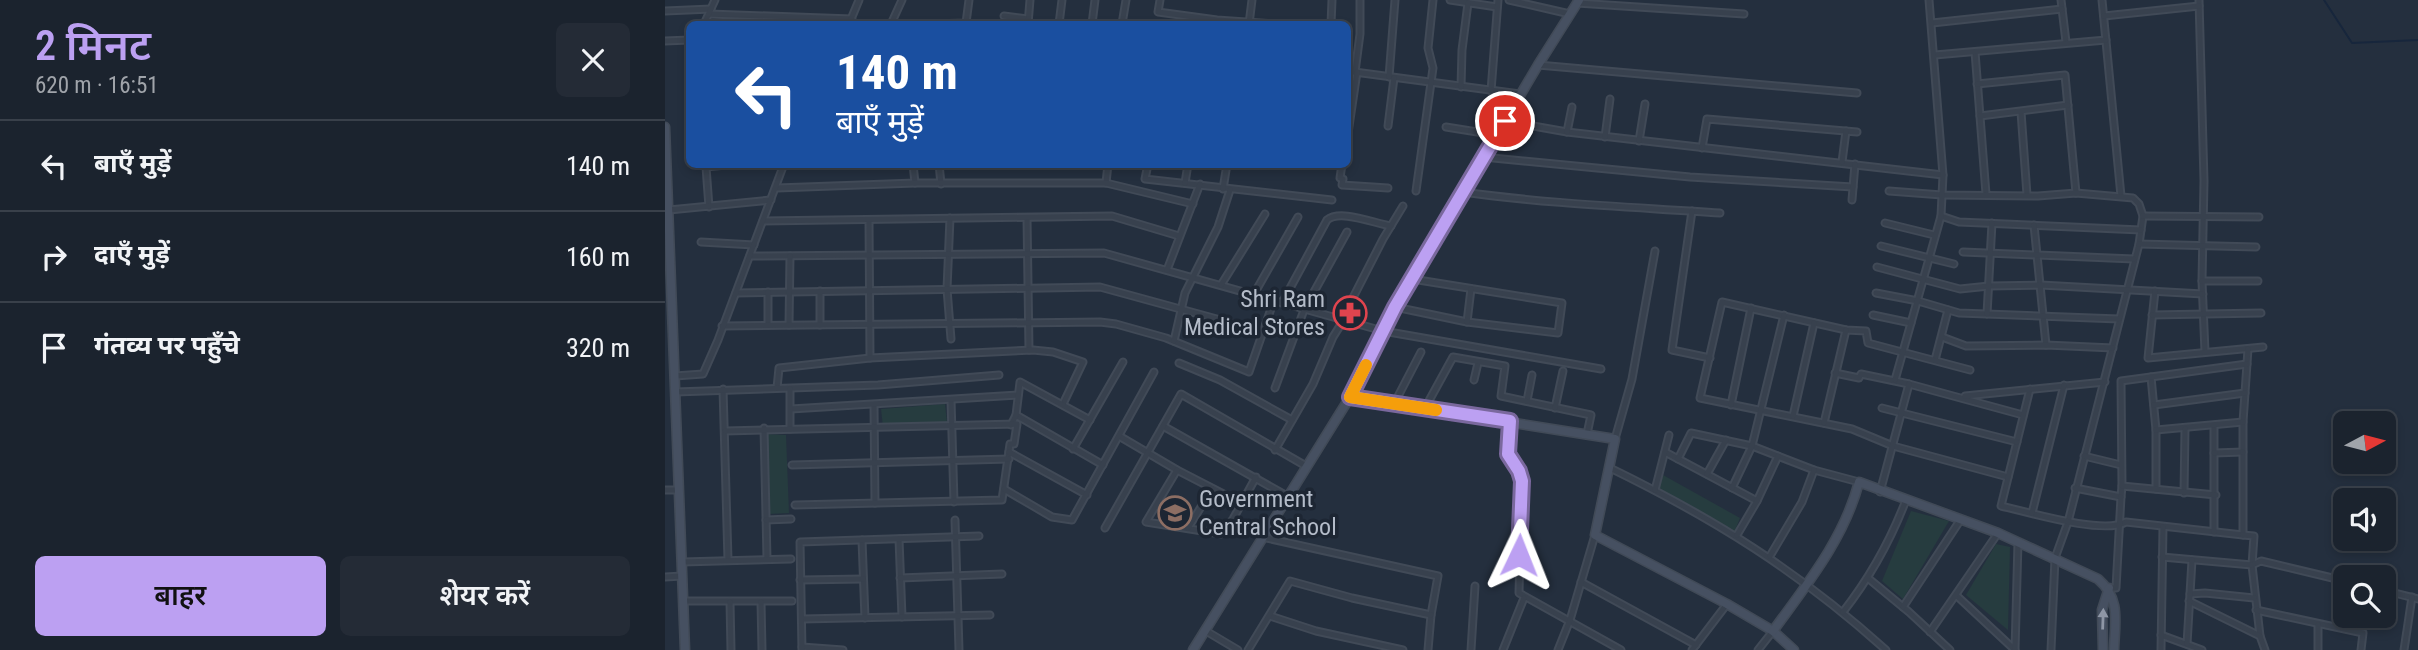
<!DOCTYPE html>
<html lang="hi">
<meta charset="utf-8">
<style>
body{margin:0;font-family:"Roboto Condensed","Noto Sans Devanagari",sans-serif;background:#242b36;color:#f1f3f6;height:100vh;display:flex;flex-direction:column;font-size:26px;white-space:nowrap}
*{box-sizing:border-box;margin:0}
p{font-size:23px;color:#a0a4aa}
.icon{flex:none;width:38px;height:38px;fill:none;stroke:currentColor;stroke-width:2;stroke-linecap:round;stroke-linejoin:round}
.map{position:relative;flex:1;overflow:hidden}
.details{display:flex;flex-direction:column;background:#1b232e;width:665px}
.details>*{flex:none}
.banner{position:absolute;left:21px;top:21px;width:665px;height:147px;border-radius:10px;box-shadow:0 4px 10px #0003,0 0 0 2px #39404a;background:#1a4fa0;color:#fff;overflow:hidden}
.needle{width:46px;rotate:83deg}
.tools{position:absolute;left:1668px;top:411px;display:grid;gap:14px}
.tools a{display:grid;place-items:center;width:63px;height:63px;border-radius:10px;background:#1b232e;box-shadow:0 4px 10px #0003,0 0 0 2px #39404a;font-size:35px}
.pin{position:absolute;display:grid;place-items:center;width:60px;height:60px;color:#fff;margin:-30px;border:4px solid #fff;border-radius:50%;box-shadow:0 2px 7px #0007}
.me{position:absolute;width:77px;margin:-38px;rotate:2deg;stroke-linejoin:round;filter:drop-shadow(0 0 5px #0008)}
.turn{display:flex;align-items:center;gap:24px;height:147px;padding:0 35px;font-size:32px}
.turn .icon{width:91px;height:91px;stroke-width:2.5}
.turn b{display:block;font-size:49px;line-height:60px}
.round{display:grid;place-items:center;flex:none;width:74px;height:74px;border-radius:10px;background:#242b36}
.headline{display:flex;align-items:center;justify-content:space-between;height:119px;padding:0 35px}
h1{font-size:42px;font-weight:600;line-height:52px;color:#bca0f2}
.cta{display:flex;gap:14px;margin-top:auto;padding:14px 35px}
.cta a{flex:1;height:80px;border-radius:10px;background:#bca0f2;color:#111;font-size:28px;font-weight:600;line-height:80px;text-align:center}
.cta a+a{background:#242b36;color:#f1f3f6}
ul{padding:0;list-style:none}
li{display:flex;align-items:center;gap:21px;height:91px;padding:0 35px;border-top:2px solid #39404a}
li div{flex:1}
li b{display:block;font-size:26px}
li em{font-style:normal}
main{display:flex;flex:1;min-height:0}
.map>svg:first-child{display:block}
</style>
<main>
<section class="details">
<div class="headline"><div><h1>2 मिनट</h1><p>620 m · 16:51</p></div><a class="round"><svg class="icon" aria-label="close" viewBox="0 0 24 24"><path d="M6 6l12 12M18 6L6 18"/></svg></a></div>
<ul>
<li><svg class="icon" aria-label="left" viewBox="0 0 24 24"><path d="M17 20v-9H6M10 6l-5 5 5 5"/></svg><div><b>बाएँ मुड़ें</b></div><em>140 m</em></li>
<li><svg class="icon" aria-label="right" viewBox="0 0 24 24"><path d="M7 20v-9h11M14 6l5 5-5 5"/></svg><div><b>दाएँ मुड़ें</b></div><em>160 m</em></li>
<li><svg class="icon" aria-label="arrive" viewBox="0 0 24 24"><path d="M6 21V4h12l-3 4 3 4H6"/></svg><div><b>गंतव्य पर पहुँचे</b></div><em>320 m</em></li>
</ul>
<div class="cta"><a>बाहर</a><a>शेयर करें</a></div>
</section>
<div class="map">
<svg width="1753" height="650" viewBox="0 0 1753 650">
<rect width="100%" height="100%" fill="#242f3e"/>
<!-- park -->
<g fill="#263c3f">
<path d="M280,404l2,18 -64,5 -2,-18z"/>
<path d="M100,434l21,1 3,78 -21,1z"/>
<path d="M998,475l77,43 -6,15 -76,-44z"/>
<path d="M1246,511l38,10 -46,78 -21,-18z"/>
<path d="M1331,544l14,3 -2,83 -42,-35z"/>
</g>
<g fill="none" stroke-linecap="round" stroke-linejoin="round">
<!-- stream -->
<path stroke="#17263c" stroke-width="2" d="M1659,0l28,43 66,-3"/>
<defs>
<g id="street">
<path d="M237,0l-11,24h31"/>
<path d="M495,0l-2,12 59,8 57,4"/>
<path d="M785,0l47,7"/>
<path d="M844,0l61,14"/>
<path d="M1396,0l5,42"/>
<path d="M1437,0l19,196"/>
<path d="M1534,0l5,181 -2,100 3,71"/>
<path d="M912,3l167,11"/>
<path d="M0,11l46,-2"/>
<path d="M44,14l143,5"/>
<path d="M339,16l24,3"/>
<path d="M1439,16l95,-10"/>
<path d="M1267,23l130,-14"/>
<path d="M39,24l11,-24"/>
<path d="M184,24l10,-24"/>
<path d="M267,24l34,-1 3,-23"/>
<path d="M363,24l2,-24"/>
<path d="M394,24l3,-24"/>
<path d="M427,24l3,-24"/>
<path d="M457,24l4,-24"/>
<path d="M584,24l3,-24"/>
<path d="M666,24l1,-24"/>
<path d="M0,41l24,-1"/>
<path d="M1310,52l11,142"/>
<path d="M1270,55l171,-15"/>
<path d="M873,65l319,28"/>
<path d="M682,71l173,23"/>
<path d="M690,72l5,-38v-34"/>
<path d="M724,77l6,-77"/>
<path d="M1312,84l88,-9 11,118"/>
<path d="M796,87l1,-37 6,-47"/>
<path d="M826,91l7,-91"/>
<path d="M1356,112l6,83"/>
<path d="M1315,116l88,-11"/>
<path d="M840,121l62,11 376,43"/>
<path d="M723,126l6,-48"/>
<path d="M781,127l50,8"/>
<path d="M902,132l5,-25"/>
<path d="M940,137l5,-38"/>
<path d="M682,140l10,-68"/>
<path d="M974,141l6,-37"/>
<path d="M1037,148l5,-29 150,13"/>
<path d="M818,157l207,20 163,10"/>
<path d="M1177,162l4,-31"/>
<path d="M41,164v3l30,-3"/>
<path d="M248,164l2,19"/>
<path d="M274,164l2,20"/>
<path d="M483,164l-3,15 187,21"/>
<path d="M677,164l-2,14 3,1 -1,6 46,3"/>
<path d="M41,167l3,40"/>
<path d="M441,183l2,-19"/>
<path d="M520,183l3,-19"/>
<path d="M112,188l138,-5h191l87,21"/>
<path d="M558,189l4,-25"/>
<path d="M751,191l17,-123 -5,-20 5,-48"/>
<path d="M1224,191l53,4 96,1 38,-3 57,5 6,6 4,12 -4,28 -71,278 -13,36 -4,92"/>
<path d="M798,192c86,12 171,15 257,21"/>
<path d="M1187,200l3,-36"/>
<path d="M4,210l102,-10"/>
<path d="M1027,211l-20,139 38,8"/>
<path d="M1276,216l18,6 182,8"/>
<path d="M1478,216l116,1"/>
<path d="M285,218l-3,71 4,50"/>
<path d="M362,218l2,132"/>
<path d="M204,220l1,138"/>
<path d="M98,221l349,-5 67,20"/>
<path d="M1220,223l49,12"/>
<path d="M1369,225l12,120"/>
<path d="M36,242l53,3"/>
<path d="M1474,244l117,3"/>
<path d="M1216,246l73,18"/>
<path d="M1298,252l171,7"/>
<path d="M85,256l354,-3 279,78 218,38"/>
<path d="M1212,267l83,22 29,-3 52,-1 162,9"/>
<path d="M502,270l33,-86"/>
<path d="M1537,281h56"/>
<path d="M556,285l44,-71"/>
<path d="M155,291v34"/>
<path d="M1490,291l-7,67 115,-11"/>
<path d="M71,293l364,-6 146,40"/>
<path d="M1211,293l42,8 41,12 160,6"/>
<path d="M589,294l44,-77"/>
<path d="M617,303l45,-83c13,-11 46,3 64,6"/>
<path d="M730,307l72,15 91,11 4,-30 -150,-24"/>
<path d="M1322,314l5,-91"/>
<path d="M1208,315l38,8"/>
<path d="M1487,315l109,-2"/>
<path d="M676,321l42,-82 20,-33"/>
<path d="M802,322l4,-33"/>
<path d="M103,325v-33"/>
<path d="M124,325l1,-69"/>
<path d="M57,326l378,-4 16,2 50,14 83,34 25,-72"/>
<path d="M1277,337l24,9 80,-1 67,3"/>
<path d="M509,341l11,-48 33,-66 12,-37"/>
<path d="M1270,360l13,-50"/>
<path d="M514,363l41,17 72,40"/>
<path d="M1305,370l-102,-27 -2,-12 -20,-1 -124,-28 -22,96 152,31 41,17 115,31"/>
<path d="M1170,373l24,5 2,-4 48,10 114,31"/>
<path d="M10,376l28,-2 15,-34 66,-176"/>
<path d="M1486,377l5,53v59"/>
<path d="M809,380l4,-17"/>
<path d="M1230,380l46,-164 2,-41 -14,-175"/>
<path d="M112,388l2,-20 91,-10 163,-8 20,2 30,10 -20,42"/>
<path d="M610,388l29,-78 43,-78"/>
<path d="M58,389l5,171"/>
<path d="M1365,389l-29,117c27,6 102,29 125,16l117,13v-113l5,-73"/>
<path d="M10,392l203,-7 121,-10"/>
<path d="M1300,396l140,-14"/>
<path d="M286,400l3,102"/>
<path d="M862,401l5,-26"/>
<path d="M729,404l27,-52"/>
<path d="M209,405l1,98"/>
<path d="M1066,405l20,-97"/>
<path d="M1489,405l91,-12"/>
<path d="M760,408l28,-51 52,9 -4,30 90,19 -4,19"/>
<path d="M890,408l8,-37"/>
<path d="M1217,408l135,34"/>
<path d="M126,409l227,-14"/>
<path d="M351,415l87,50"/>
<path d="M1128,416l21,-93"/>
<path d="M846,421l-3,33 11,18 3,9 -3,112 102,57"/>
<path d="M1159,423l22,-93"/>
<path d="M346,425l5,-10 4,-33 70,38"/>
<path d="M498,426l124,70"/>
<path d="M1549,426v106"/>
<path d="M99,428l3,131"/>
<path d="M125,429v-40"/>
<path d="M1491,430l87,-8"/>
<path d="M60,431l292,-7 -3,20h-4l-8,56 -207,5"/>
<path d="M454,436l58,34 64,33"/>
<path d="M950,439l17,-60 23,-128"/>
<path d="M408,449l50,-87"/>
<path d="M610,450l38,-66 20,-47 10,-16"/>
<path d="M344,452l78,43"/>
<path d="M1000,452l92,49"/>
<path d="M1549,453l29,-1"/>
<path d="M1419,456l37,9"/>
<path d="M1013,459l13,-26 61,13 62,24 45,12"/>
<path d="M127,465l217,-6"/>
<path d="M945,468c105,51 188,103 276,182"/>
<path d="M512,470l-31,52 75,12 12,-15 23,-42"/>
<path d="M1042,474l19,-34"/>
<path d="M1067,488l20,-42 32,-131"/>
<path d="M1410,488l46,9 1,-11"/>
<path d="M339,489l48,28 20,3 82,-148"/>
<path d="M0,490h14"/>
<path d="M990,490l14,-55"/>
<path d="M1215,492l29,-108"/>
<path d="M1519,493l1,-64"/>
<path d="M1551,495l-94,-9 -1,-105 126,-17"/>
<path d="M1367,513l32,-128"/>
<path d="M101,520l25,-1"/>
<path d="M290,520l4,130"/>
<path d="M440,528l76,-134 125,72"/>
<path d="M523,528l24,-39"/>
<path d="M1072,535l20,-34 21,-45"/>
<path d="M1578,535l11,1 -2,29 8,71"/>
<path d="M597,537l176,39 -7,39 -3,35"/>
<path d="M234,539l3,78"/>
<path d="M197,540l3,78"/>
<path d="M1105,556l32,-54 12,-32"/>
<path d="M1497,557l90,8 9,-4 84,20"/>
<path d="M17,562l109,-3"/>
<path d="M0,577l17,-1"/>
<path d="M235,578l102,-4"/>
<path d="M1204,579l40,33 41,38"/>
<path d="M135,580l63,-1"/>
<path d="M916,582l115,63"/>
<path d="M1444,588h7l5,-91"/>
<path d="M1718,590l35,9"/>
<path d="M1525,594l15,-1 49,5"/>
<path d="M1292,596l58,54"/>
<path d="M18,601h109"/>
<path d="M1524,601l71,35 5,14"/>
<path d="M65,602l1,48"/>
<path d="M96,602l1,48"/>
<path d="M1238,607l58,-88"/>
<path d="M1591,610l107,23 -2,17"/>
<path d="M1178,612c28,-36 47,-70 63,-112"/>
<path d="M605,616l46,15 87,19"/>
<path d="M137,619l188,-4"/>
<path d="M541,631l32,19"/>
<path d="M1265,632l68,-99"/>
<path d="M1496,635l41,15"/>
<path d="M1522,644l5,-84"/>
<path d="M137,647l41,3"/>
<path d="M137,650l-2,-108 179,-6"/>
<path d="M583,650l42,-69 62,17 79,17"/>
<path d="M806,650l4,-64"/>
<path d="M838,650l21,-52"/>
<path d="M893,650l12,-30 25,-85"/>
<path d="M1027,650l35,-46"/>
<path d="M1093,650l15,-19"/>
<path d="M1350,650l3,-108"/>
<path d="M1496,650l2,-123"/>
<path d="M1653,650v-25"/>
<path d="M1739,650l8,-53"/>
</g>
<g id="secondary">
<path d="M0,127l20,523"/>
<path d="M685,397l265,42 -20,96 132,69 46,27 21,19"/>
<path d="M1108,631c34,-47 71,-92 86,-149l139,51 100,46c23,20 17,42 16,71"/>
<path d="M528,650l157,-253 45,-90 143,-242 41,-65"/>
<path d="M1438,650l-1,-40 7,-22"/>
</g>
</defs>
<!-- street casing -->
<use href="#street" stroke="#414a57" stroke-width="9"/>
<!-- secondary casing -->
<use href="#secondary" stroke="#414a57" stroke-width="11"/>
<!-- street -->
<use href="#street" stroke="#38414e" stroke-width="5"/>
<!-- secondary -->
<use href="#secondary" stroke="#465061" stroke-width="8"/>
</g>
<!-- one-way arrows -->
<defs><path id="oneway-solid" d="M-6-.8H1V-3.2L6.5 0L1 3.2V.8H-6Z" transform="scale(1.75)"/></defs>
<use fill="#8e96a5" href="#oneway-solid" transform="translate(1438 619) rotate(-88)"/>
<g fill="none" stroke-linecap="round" stroke-linejoin="round">
<defs>
<path id="route" d="M840,121l-110,186 -45,90 160,24 -2,33 11,17 3,10 -3,74"/>
</defs>
<!-- route casing -->
<use href="#route" stroke="#7a689d" stroke-width="18"/>
<!-- route -->
<use href="#route" stroke="#bca0f2" stroke-width="12"/>
<!-- slow -->
<path stroke="#f59e0b" stroke-width="12" d="M701,365l-16,32 86,13"/>
</g>
<!-- icons -->
<defs>
<symbol id="pharmacy-ring" viewBox="-11 -11 22 22"><circle r="9.5" fill="#1d2633" stroke="#e0444e" stroke-width="1.5"/><path d="M-2-6h4v4h4v4h-4v4h-4v-4h-4v-4h4Z" fill="#e0444e"/></symbol>
<symbol id="school-ring" viewBox="-11 -11 22 22"><circle r="9.5" fill="#1d2633" stroke="#8d6e63" stroke-width="1.5"/><path d="M0-5L7-2L0 1L-7-2ZM-4 1L0 2.5L4 1V4Q0 6-4 4Z" fill="#8d6e63"/></symbol>
</defs>
<g fill-rule="evenodd">
<use href="#pharmacy-ring" x="666" y="294" width="38" height="38"/>
<use href="#school-ring" x="491" y="494" width="38" height="38"/>
</g>
<g text-anchor="middle" stroke-width="7" stroke-linejoin="round" paint-order="stroke">
<!-- poi labels -->
<g font-size="24" fill="#b4bcc9" stroke="#1d2633" text-anchor="end">
<text x="660" y="307">Shri Ram<tspan x="660" dy="28">Medical Stores</tspan></text>
<text x="534" y="507" text-anchor="start">Government<tspan x="534" dy="28">Central School</tspan></text>
</g>
</g>
</svg>
<div class="tools">
<a><svg class="needle" viewBox="-14 -14 28 28"><path d="M0-13l5 13h-10z" fill="#e53935"/><path d="M0 13l5-13h-10z" fill="#a0a4aa"/></svg></a>
<a><svg class="icon" aria-label="sound" viewBox="0 0 24 24"><path d="M4 9h4l5-4v14l-5-4H4zM17 9q2 3 0 6"/></svg></a>
<a><svg class="icon" aria-label="search" viewBox="0 0 24 24"><circle cx="10" cy="10" r="6"/><path d="M15 15l6 6"/></svg></a>
</div>
<div class="pin" style="left:840px;top:121px;background:#d93025"><svg class="icon" aria-label="arrive" viewBox="0 0 24 24"><path d="M6 21V4h12l-3 4 3 4H6"/></svg></div>
<svg class="me" style="left:854px;top:555px" viewBox="-20 -20 40 40"><path d="M0-17L14 15 0 8-14 15z" fill="#bca0f2" stroke="#fff" stroke-width="4"/></svg>
<div class="banner">
<div class="turn"><svg class="icon" aria-label="left" viewBox="0 0 24 24"><path d="M17 20v-9H6M10 6l-5 5 5 5"/></svg><div><b>140 m</b>बाएँ मुड़ें</div></div>
</div>
</div>
</main>
